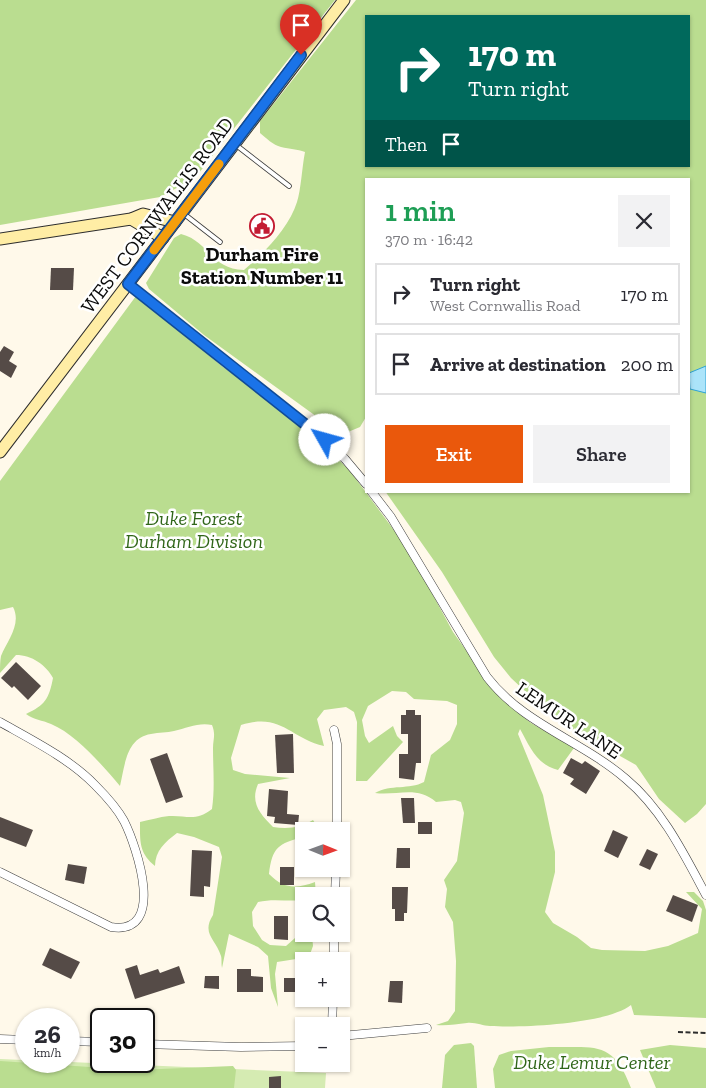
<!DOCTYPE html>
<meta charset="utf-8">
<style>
body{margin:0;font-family:"Zilla Slab",serif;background:#f2f2f3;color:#2b2b33;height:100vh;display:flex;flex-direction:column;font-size:19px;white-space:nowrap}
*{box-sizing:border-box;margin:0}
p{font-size:16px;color:#7c7c81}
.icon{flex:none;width:28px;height:28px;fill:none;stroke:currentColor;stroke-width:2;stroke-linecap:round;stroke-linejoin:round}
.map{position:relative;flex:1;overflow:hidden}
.panel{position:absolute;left:365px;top:178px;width:325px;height:315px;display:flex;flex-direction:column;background:#fff;border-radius:0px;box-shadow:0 1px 4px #0004}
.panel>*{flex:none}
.banner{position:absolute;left:365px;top:15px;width:325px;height:152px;border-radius:0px;box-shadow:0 1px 4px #0004;background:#00695c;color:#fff;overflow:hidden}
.needle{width:32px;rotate:91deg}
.fabs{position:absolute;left:295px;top:822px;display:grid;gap:10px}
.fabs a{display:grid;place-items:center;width:55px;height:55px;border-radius:0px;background:#fff;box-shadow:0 1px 4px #0004;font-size:25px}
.speed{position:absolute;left:15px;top:1008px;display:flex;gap:10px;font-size:25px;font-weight:700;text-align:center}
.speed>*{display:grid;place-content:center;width:65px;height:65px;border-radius:50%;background:#fff;box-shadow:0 1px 4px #0004;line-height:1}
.speed small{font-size:12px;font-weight:400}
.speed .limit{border:2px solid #111;border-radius:8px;background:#fff;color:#111}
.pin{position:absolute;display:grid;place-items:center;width:42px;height:42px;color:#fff;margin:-51px -21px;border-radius:50% 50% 50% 0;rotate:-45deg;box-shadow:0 0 5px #0007}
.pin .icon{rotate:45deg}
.me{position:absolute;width:55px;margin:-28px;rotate:308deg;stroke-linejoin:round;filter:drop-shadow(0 0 4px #0008)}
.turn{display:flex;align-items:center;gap:18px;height:105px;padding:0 20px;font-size:22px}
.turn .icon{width:65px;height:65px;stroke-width:2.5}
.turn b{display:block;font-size:35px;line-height:42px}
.then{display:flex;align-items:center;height:48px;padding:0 20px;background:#0003;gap:10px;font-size:19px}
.round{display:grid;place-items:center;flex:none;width:52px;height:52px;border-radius:0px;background:#f2f2f3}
.overview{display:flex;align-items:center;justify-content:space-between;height:85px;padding:0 20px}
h1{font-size:30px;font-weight:600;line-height:38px;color:#1e9e55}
.primary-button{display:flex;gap:10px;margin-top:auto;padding:10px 20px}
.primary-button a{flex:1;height:58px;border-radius:0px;background:#ea580c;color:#fff;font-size:20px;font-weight:600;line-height:58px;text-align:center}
.primary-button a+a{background:#f2f2f3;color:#2b2b33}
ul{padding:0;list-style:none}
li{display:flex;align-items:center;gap:15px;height:62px;margin:0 10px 8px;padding:0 10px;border:2px solid #e1e1e2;border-radius:0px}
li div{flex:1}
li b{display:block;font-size:19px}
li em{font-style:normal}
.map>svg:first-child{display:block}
</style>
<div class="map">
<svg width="706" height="1088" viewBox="0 0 706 1088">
<rect width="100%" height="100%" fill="#fff9ea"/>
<!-- green -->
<path fill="#d5ebb2" d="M0,1059l326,14 -1,15h-325z"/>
<!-- forest -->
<g fill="#badd90" fill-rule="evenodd">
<path d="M0,0h335l-140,178 -35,19 -160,28z"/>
<path d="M356,0h350v804l-9,10 -12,9 -26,-24 -23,-34 -71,-40 -27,-27 -12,-6 -15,-14 -17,-21 -52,-85 -57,-81h304v-312h-323v238l-6,10 -12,5 -17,-5 -127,-92 -55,-46 -3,-6 28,-45 7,-4c28,7 29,35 63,36 20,-17 45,-42 53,-68 4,-12 5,-35 8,-50 -8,-3 -15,-3 -24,-5 -8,-2 -15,-9 -21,-14v-12zM366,16h323v150h-323z"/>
<path d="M136,296l11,7 76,64 44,30 49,40 34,34 58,78 45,83 47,66 31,25 43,25 -16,22c-21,-5 -28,-23 -38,-41l-2,5 25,61 12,57v20l-10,40 8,11 24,14 14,11 11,2 43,1 23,-5 30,-13 4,-24 -16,-17h8l9,9 3,9v108l-72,-3 -3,-10c-24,19 -109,23 -141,21 -7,0 -15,-4 -23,-3 -11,1 -19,3 -31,2l12,-4 7,-10 1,-50 -3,-39 -8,-15 2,-18 -3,-9 13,-19 7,-48 -3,-11 -6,-2 -19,2c-19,-17 -39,-6 -61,-9 16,-9 34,-3 49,-11l7,-27 19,-15 7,-16v-19l-10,-4 -33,-2 -8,-7 -14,-1 -24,15 -6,14 3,16 4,7 24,-17 4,10 6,6 -36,39h-11l1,-59 -3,-10 -8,-5 -22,3 -7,9 7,27c-34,-8 -43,-34 -83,-21l-10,33 2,12 12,4 45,4 -32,6c-8,19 2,30 15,43 15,2 27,1 40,-7l5,8 -1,3h-13v6c-26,6 -32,11 -35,37 15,15 27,15 46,8l1,14h-12v4c-16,2 -30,-2 -46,2l-6,10 1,14 9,14 8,5 16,1 18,-16v4l8,1 1,11 -4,11 -32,5 -2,12 3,33 -7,-19 -3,-32 -10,-9 -29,-13 -7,34c-1,-4 0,-9 -1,-12 -5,-17 -20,-22 -8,-41l9,-58 -3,-10 -25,-10 -17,-4c-12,9 -22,18 -22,33 -16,-13 -15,-24 -15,-44 10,-2 19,-5 29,-6 18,-1 26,6 43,-7 3,-21 1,-40 1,-61 0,-9 3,-13 -1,-23 -13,-3 -25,3 -38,6 -7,2 -15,1 -23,3 -25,4 -26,31 -31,52 -18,-21 -43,-51 -69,-62 -9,-4 -17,-4 -25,-10 19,-9 23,-15 27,-36 -7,-13 -21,-23 -37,-23l-16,18c0,-6 0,-12 1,-17 6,-15 21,-32 12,-49l-13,3v-129z"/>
<path d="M471,1043l3,3 3,42h-35l3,-33 9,-10z"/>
<path d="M670,1045l36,3v40h-50l-16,-38z"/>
<path d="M549,1047c45,1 64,-8 82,41h-136l-2,-19 6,-14 12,-4z"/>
<path d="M0,1061l135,9 98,-4 3,4 -2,18h-234z"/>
</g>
<!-- water -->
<path fill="#abe4fa" stroke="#2ea2d5" d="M706,366v27l-16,-4 -1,-16z"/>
<!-- building -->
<g fill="#554b47">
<path d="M51,268h23l-1,22h-23z"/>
<path d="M4,346l10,6 -5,9 8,5 -6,12 -11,-7v-19z"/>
<path d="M16,662l25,24 -13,14 -14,-14 -2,2 -11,-10z"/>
<path d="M406,710h9v5h6v48h-5l-2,17 -15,-2v-24h9v-20h-7v-19h5z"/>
<path d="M293,734l1,39h-17l-2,-38z"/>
<path d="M167,753l16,44 -17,6 -16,-44z"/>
<path d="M571,758l11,6 3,-3 15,10 -14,23 -16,-10 4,-5 -11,-6z"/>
<path d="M269,789l19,2 -1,23 12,1 -1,10 -24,-2 1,-6 -8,-1z"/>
<path d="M401,798h13l1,25h-12z"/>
<path d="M0,817l33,13 -7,17 -26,-10z"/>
<rect x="418" y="822" width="14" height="12"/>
<path d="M613,830l15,7 -10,21 -14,-7z"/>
<path d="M397,848h13v20h-14z"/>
<path d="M647,849l11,5 -8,16 -11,-5z"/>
<path d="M192,850l20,1 -2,36 -6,-1v11l-14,-1z"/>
<path d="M68,864l19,3 -3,17 -19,-4z"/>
<rect x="280" y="867" width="14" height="18"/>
<path d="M392,887h16l-1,26h-3v8h-9v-12h-3z"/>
<path d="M673,895l25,10 -6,17 -26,-11z"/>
<path d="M274,916h14v24l-14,-1z"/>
<path d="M50,948l30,14 -9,17 -29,-14z"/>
<path d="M137,965l3,10 18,-6 2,4 19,-7 6,17 -50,16 -10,-30z"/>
<path d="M237,969h14v7l12,1v15h-26z"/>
<path d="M205,976h14v13l-15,-1z"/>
<rect x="284" y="978" width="20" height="14"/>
<path d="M390,981h13l-1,22 -14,-1z"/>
<path d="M281,1076v12h-12v-11z"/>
</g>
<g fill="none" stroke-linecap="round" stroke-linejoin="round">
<defs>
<g id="lane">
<path d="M236,145l53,41"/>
<path d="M184,214l36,28"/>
</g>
<g id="street">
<path d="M128,284l197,156 20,19 21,25"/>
<path d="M371,491l20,26 96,160c36,47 95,64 139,102 36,30 58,75 80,116"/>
<path d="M0,722c32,18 70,37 95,63 11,11 22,23 29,36 13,26 43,115 -13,106l-111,-55"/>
<path d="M334,730l3,14v87"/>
<path d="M335,896l1,-27"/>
<path d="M334,961v-27"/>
<path d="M332,1026l1,-27"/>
<path d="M341,1036l86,-8"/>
<path d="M0,1039l26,1"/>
<path d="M69,1041l32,1"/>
<path d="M144,1044l97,3 63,-1"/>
</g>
<g id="secondary">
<path d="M131,219l32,19"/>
<path d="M0,239l131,-20 12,-5 32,8"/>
<path d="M0,452l344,-452"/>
</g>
</defs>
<!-- lane casing -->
<use href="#lane" stroke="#3e3e3e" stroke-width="5.5"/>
<!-- street casing -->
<use href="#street" stroke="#3e3e3e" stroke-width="9"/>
<!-- secondary casing -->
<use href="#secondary" stroke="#2d2d2d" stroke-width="13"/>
<!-- path -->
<path stroke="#2d2d2d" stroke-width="2" stroke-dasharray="5 2.5" stroke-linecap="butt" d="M678,1032l28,1"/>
<!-- lane -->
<use href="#lane" stroke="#fff" stroke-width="4"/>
<!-- street -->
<use href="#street" stroke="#fff" stroke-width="8"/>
<!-- secondary -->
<use href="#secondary" stroke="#ffeda5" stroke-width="11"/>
</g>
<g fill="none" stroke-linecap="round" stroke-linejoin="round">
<defs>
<path id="route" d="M301,55l-173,229 197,156"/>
</defs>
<!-- route casing -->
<use href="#route" stroke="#114b97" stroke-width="12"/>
<!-- route -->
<use href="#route" stroke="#1a73e8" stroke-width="9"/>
<!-- slow -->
<path stroke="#f59e0b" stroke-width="9" d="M154,250l65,-86"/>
</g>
<!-- icons -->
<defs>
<symbol id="civic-ring" viewBox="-11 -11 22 22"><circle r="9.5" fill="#fff" stroke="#c31c33" stroke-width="1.5"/><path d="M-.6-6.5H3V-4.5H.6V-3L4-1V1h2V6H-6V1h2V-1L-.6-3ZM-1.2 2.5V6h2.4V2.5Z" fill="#c31c33"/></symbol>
</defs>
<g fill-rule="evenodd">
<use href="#civic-ring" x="248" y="212" width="28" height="28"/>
</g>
<g text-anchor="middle" stroke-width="5" stroke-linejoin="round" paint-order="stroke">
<!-- street labels -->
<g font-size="20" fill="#0b0b0b" stroke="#fff">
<text transform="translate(157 215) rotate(-53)" y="7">WEST CORNWALLIS ROAD</text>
<text transform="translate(569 720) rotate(34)" y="7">LEMUR LANE</text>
</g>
<!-- poi labels -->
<g font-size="20" font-weight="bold" fill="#0b0b0b" stroke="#fff">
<text x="262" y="261">Durham Fire<tspan x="262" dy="23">Station Number 11</tspan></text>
</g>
<!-- park labels -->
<g font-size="20" font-style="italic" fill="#306619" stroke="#fff">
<text x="194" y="525">Duke Forest<tspan x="194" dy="23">Durham Division</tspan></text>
<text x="592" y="1069">Duke Lemur Center</text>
</g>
</g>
</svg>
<div class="fabs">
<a><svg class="needle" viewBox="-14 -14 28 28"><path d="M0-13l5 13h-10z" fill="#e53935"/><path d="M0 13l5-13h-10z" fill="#7c7c81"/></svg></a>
<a><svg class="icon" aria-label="search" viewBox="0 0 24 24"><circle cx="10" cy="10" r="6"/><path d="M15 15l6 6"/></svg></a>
<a>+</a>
<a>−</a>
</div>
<div class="speed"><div>26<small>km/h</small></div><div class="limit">30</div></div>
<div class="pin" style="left:301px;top:55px;background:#d93025"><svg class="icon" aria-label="arrive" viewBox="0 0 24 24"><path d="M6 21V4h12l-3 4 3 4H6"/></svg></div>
<svg class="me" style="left:325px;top:440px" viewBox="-20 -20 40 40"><circle r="19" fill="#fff"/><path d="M0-13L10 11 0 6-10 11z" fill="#1a73e8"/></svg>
<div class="banner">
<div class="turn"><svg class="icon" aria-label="right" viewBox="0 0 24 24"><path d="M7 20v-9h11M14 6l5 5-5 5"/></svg><div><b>170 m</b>Turn right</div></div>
<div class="then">Then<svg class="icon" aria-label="arrive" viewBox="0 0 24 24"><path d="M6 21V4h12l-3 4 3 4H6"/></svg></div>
</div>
<section class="panel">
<div class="overview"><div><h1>1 min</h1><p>370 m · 16:42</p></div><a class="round"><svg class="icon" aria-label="close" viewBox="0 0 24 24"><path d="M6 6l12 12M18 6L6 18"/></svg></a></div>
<ul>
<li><svg class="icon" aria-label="right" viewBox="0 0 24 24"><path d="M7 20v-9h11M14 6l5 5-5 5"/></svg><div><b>Turn right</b><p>West Cornwallis Road</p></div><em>170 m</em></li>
<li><svg class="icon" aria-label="arrive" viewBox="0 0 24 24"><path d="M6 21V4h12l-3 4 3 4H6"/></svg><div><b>Arrive at destination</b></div><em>200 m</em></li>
</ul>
<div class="primary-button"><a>Exit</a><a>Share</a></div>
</section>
</div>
